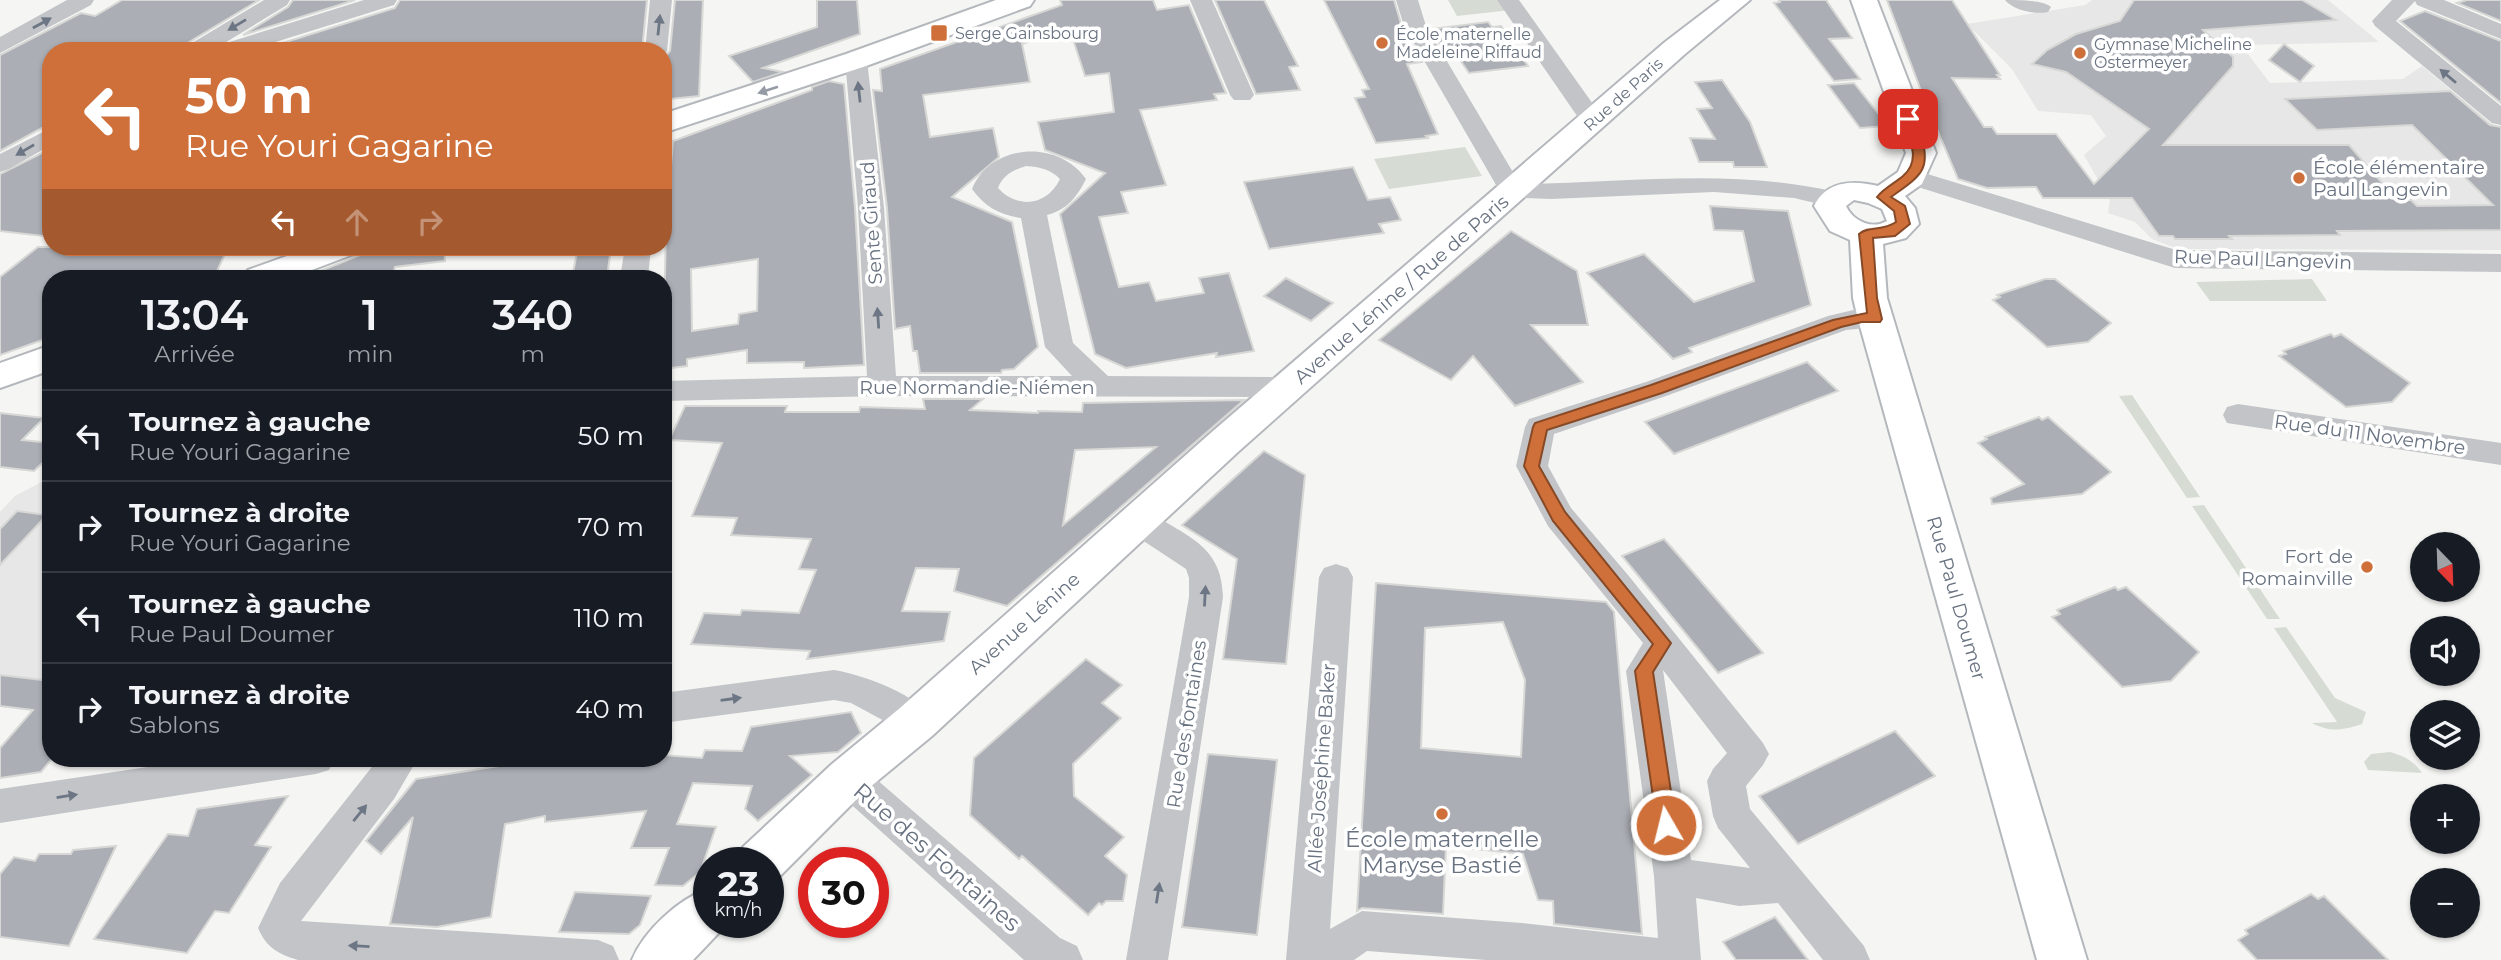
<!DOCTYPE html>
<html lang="fr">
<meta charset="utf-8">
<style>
body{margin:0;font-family:Montserrat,sans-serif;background:#242831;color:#f1f3f6;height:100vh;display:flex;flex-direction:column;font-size:26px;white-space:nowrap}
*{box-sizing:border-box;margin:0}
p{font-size:23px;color:#9ea1a6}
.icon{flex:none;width:38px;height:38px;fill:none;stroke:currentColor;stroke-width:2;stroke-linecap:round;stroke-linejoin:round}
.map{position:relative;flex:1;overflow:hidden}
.sheet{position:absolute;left:42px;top:270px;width:630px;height:497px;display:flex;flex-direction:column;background:#171b24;border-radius:28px;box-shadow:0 2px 5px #0004}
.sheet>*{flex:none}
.banner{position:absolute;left:42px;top:42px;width:630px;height:214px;border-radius:28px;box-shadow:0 2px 5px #0004;background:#cf703a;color:#fff;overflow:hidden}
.needle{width:46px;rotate:157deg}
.tools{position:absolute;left:2410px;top:532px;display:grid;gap:14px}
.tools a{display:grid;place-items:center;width:70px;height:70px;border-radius:50%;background:#171b24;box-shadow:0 2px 5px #0004;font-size:35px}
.speed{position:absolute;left:693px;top:847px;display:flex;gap:14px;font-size:35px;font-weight:700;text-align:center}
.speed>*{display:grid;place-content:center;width:91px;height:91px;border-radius:50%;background:#171b24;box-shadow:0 2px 5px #0004;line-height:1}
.speed small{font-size:18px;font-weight:400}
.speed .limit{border:10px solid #d22;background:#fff;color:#111}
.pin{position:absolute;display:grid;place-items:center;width:60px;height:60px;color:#fff;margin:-30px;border-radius:14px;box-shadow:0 4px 10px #0006}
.me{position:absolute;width:77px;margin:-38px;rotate:352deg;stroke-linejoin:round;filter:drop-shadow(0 0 5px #0008)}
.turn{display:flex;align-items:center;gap:24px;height:147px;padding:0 28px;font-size:32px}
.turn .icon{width:91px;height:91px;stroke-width:2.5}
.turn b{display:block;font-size:49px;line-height:60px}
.lanes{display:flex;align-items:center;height:66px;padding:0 28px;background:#0003;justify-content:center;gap:35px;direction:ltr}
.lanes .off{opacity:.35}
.eta{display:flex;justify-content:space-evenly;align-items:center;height:119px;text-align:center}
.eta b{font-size:42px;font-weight:600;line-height:49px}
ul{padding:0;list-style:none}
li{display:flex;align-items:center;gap:21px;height:91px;padding:0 28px;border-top:2px solid #363941}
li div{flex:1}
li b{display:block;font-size:26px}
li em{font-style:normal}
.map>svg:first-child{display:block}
</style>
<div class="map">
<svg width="2501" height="960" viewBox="0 0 2501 960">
<rect width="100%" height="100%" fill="#f5f6f3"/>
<!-- built -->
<g fill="#e6e7e6">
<path d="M2092,0h236l51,42 -138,3 29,38 133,-4 19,-13 79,65v119l-323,-1 -26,-10 -17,-17 -27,-9 2,-12 -26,-46 22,-19 -15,-21 -53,-4 -26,-42 -45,-45 118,-19z"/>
<path d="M51,477v204l-51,-7v-162l15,-16z"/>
</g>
<!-- green -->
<g fill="#d6dcd4">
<path d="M1448,0h57l6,10 -54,6z"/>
<path d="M1465,147l17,29 -93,13 -15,-30z"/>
<path d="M2312,279l15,22h-117l-14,-19z"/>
<path d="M2132,395l68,102 -13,1 -68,-102z"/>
<path d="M2204,505l76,114h-13l-75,-113z"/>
<path d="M2286,627l49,71 31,14 -4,12c-19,6 -31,9 -50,-1l25,-1 -63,-94z"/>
<path d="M2390,752c14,4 24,9 32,21l-54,-3 -4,-8 7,-8z"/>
</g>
<!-- building -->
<g fill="#abafb5" stroke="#d7d7d5" stroke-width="2" fill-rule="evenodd">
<path d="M122,0h137l-73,44 -4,7h-131v72l-51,28v-96l81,-42 14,3z"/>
<path d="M293,0h62l-112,35 45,-28z"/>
<path d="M400,0h247l-5,51h-385l138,-43z"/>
<path d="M675,0h28l-4,96 -29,3 -2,-11h-5v-29l7,-8z"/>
<path d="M817,0h40l3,34 -97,34 20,4 -30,10 -24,-26 88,-29z"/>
<path d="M1060,0h93l4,10 32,-5 37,88 -12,1 3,6 -77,10 26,75 -45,7 7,21 -29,4 20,70 30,-5 7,19 48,-8 -5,-15 30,-5 25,78 -38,6 1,-4 -91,15 -31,-14 -35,-140 45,-41 -60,-23 -7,-28 76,-10 -5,-39 -24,3 -16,-49 -47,17 8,38 -107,13 7,42 63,-9 6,29 -47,40 60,25 26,125 -24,22 -12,1 -1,3h-81l-3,-22h-4l-3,-25 -15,3 -8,-121 -14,-118 9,1 -2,-22 182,-64z"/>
<path d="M1215,0h49l34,66 -9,1 11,23 -44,4z"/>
<path d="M1324,0h70l8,27 20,35 -15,2 31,70 -12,2 2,2 -52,5 -21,-45 10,-1 -3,-7 7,-1z"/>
<path d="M1779,0h47l26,38 -23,1 31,40 -26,2 -60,-78 6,-1z"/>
<path d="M1887,0h65l48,75h-3l3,4 -48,-1 32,49h8l5,7h59l38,50 55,-55 -83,-57 -34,-8 15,-14 29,-16 44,-13 14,-21h168l34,20 -133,10 30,27v9l-70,79h186l48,55h14l6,6 76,-1 -81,-80 -95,5 -32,-31 165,-8 40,34 11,2v103l-164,1 3,4 -111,1 3,3h-57l-2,-3h-14l-27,-38h-89l-7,-11 -49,1 -29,-9 -35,-83z"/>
<path d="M2467,0h34v21l-44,-18z"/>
<path d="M2425,11l76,30v62l-101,-82z"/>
<path d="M1488,22l4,5 9,-1 27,40 -59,7 -11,-16 -10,2 -17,-30z"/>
<path d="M2284,44l30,22 -14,16 -31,-22z"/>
<path d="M1722,80l28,42 17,45h-33l-1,-5h-34l-9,-24 25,1 -18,-30 15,-1 -17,-26z"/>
<path d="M829,81l15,3 11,124 9,157 -60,3v-6l-57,1v-13l-60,9v7l-24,3 3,-142 7,-86 139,-51v-3zM758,259l-1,52 -18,3 -1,10 -46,7 -1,-62z"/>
<path d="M1854,83l34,43 -28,2 -32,-43z"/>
<path d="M42,153l9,2v82l-51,-6v-57z"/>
<path d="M1353,167l15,33 22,-3 11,23 -22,4 5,9 -115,16 -25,-67z"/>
<path d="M1710,206l78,5 23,94 -122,43 3,4 -19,7 -86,-86 57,-19 50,48 60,-21 -11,-50 -29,-1z"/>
<path d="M1511,231l66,40 11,54h-57l52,57 -68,24 -42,-50 -22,24 -72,-40z"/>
<path d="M38,247h190l-14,31h-163v59l-51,18v-78z"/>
<path d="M380,247h64l1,14 -50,6 -3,11h-89z"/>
<path d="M578,247h33l-4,31h-35z"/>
<path d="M1286,278l47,25 -22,18 -47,-25z"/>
<path d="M2045,279h10l56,44 -23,19 -41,5 -54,-47 7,-3 -3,-2z"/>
<path d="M2331,334l3,3 7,-3 69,49 -18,19 -46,5 -67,-51 7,-2 -3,-3z"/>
<path d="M1807,362l31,29 -164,63 -29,-32z"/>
<path d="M923,399h60l-13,11 68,3v-2l44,1 1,-9 161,-3 -237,206 -53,-15 5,-22 -43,-1 -14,43 48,1 -6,29 -137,18 3,-8 -119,-7 13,-31 36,2 2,-5 57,3 17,-43 -17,-1 12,-30 -80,-4 6,-17 -45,-2 30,-73 -53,-3 16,-34h102l-2,6h74l1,-5 65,2zM1156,447l-93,78 12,-75z"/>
<path d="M0,413l44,5 -22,22 29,3v12l-17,16 -34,-4z"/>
<path d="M2039,417l3,3 6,-3 63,55 -29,22 -90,10 -1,-6 33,-14 -46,-41 9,-4 -2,-2z"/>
<path d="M1264,451l41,24 -19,189 -63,-5 14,-100 -55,-34z"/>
<path d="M17,511l30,4 -47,50v-36z"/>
<path d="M1664,539l15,17 84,97 -45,20 -96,-117z"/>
<path d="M1376,583l230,19 8,10 28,322 -88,-10 -1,-23 -15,-1 -15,-46 -77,-8 -3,68 -81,-6 -5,3zM1503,622l22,58 -4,77 -100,-9 4,-120z"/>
<path d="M2115,587l3,3 8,-3 73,65 -28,29 -49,6 -70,-70 8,-3 -3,-4z"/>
<path d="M1086,659l36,26 -20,18 19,15 -48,46 1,32 50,41 -19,19 22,19 -4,26h-17l-4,4 -3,-2 -11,12 -66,-59 -3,3 -49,-44 4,-57z"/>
<path d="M0,675l51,6v79l-10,12 -41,6v-30l33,-38 -33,-4z"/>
<path d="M851,712l10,21 -23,19 -48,4 22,19 -54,46 -13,-12 7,-23 -59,-3 -16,41 39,3 -16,45 -17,14 -28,-1 14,-37h-38l15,-37 -101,11v-6l-40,8 -14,93 -54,10 -47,-3 23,-107 -32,37 -15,-13 50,-62 133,-21h114v-3l39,3 3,-8 37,1 9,-24z"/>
<path d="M1895,731l40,45 -137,68 -39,-48z"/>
<path d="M1208,754l69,6 -20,175 -75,-8z"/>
<path d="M288,796l-33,49 16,2 -42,66 -14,-2 -28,42 -93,-14 74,-105 20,2 9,-27z"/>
<path d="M116,846l-47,100 -69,-9v-63l14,-17 21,4 4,-7h32l2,-4z"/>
<path d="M575,892l76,4 -11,29 -11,9 -70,-2z"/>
<path d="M2311,894l7,5 6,-3 64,64h-131l-19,-20 10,-6 -3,-4z"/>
<path d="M1775,917l33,43h-72l-13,-18z"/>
</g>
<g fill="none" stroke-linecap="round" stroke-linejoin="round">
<defs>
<g id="secondary">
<path d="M996,0h38l-4,6 -164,60 -203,67v-19l183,-60z"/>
<path d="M1720,0h30l-65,54 -446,397 -307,285 -68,56 -87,87 -9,3v-19h-32l7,-16 89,-83 68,-56 313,-277 452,-389z"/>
<path d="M1851,0h26l59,153 -14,31 -17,12 10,12 4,16 -13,14 -23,6 4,54 200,662h-50l-179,-641 -5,-21 -3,-58 -20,-9 -16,-25c13,-26 39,-26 64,-20l20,-14 8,-19zM1854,200l14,3 14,6 5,12c-15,9 -34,0 -41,-15z"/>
<path d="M312,247h46l-4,7 -63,24h-48l5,-8z"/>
<path d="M51,345v25l-51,18v-25z"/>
<path d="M709,888v34h20l-36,38h-61c12,-30 47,-61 77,-72z"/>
</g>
</defs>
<!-- secondary casing -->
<use href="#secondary" stroke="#b4b7bc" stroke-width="4"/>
<!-- street -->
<g fill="#c2c4c7" fill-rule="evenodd">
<path d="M67,0h27l-3,5 -91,48v-16z"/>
<path d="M264,0h26l-3,5 -64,39 141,-44h33l-3,5 -147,46h-63l3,-5z"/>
<path d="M650,0h22l-5,51 -4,5v-5h-18z"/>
<path d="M1190,0h22l42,95 -4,5h-16l-4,-5z"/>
<path d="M1396,0h22l8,26 94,158c105,-1 208,-16 312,7l9,2 4,6 -4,6 -9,2 -38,-9 -80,-6 -163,7 -48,-2 -99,-171z"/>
<path d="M1497,0h22l86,121 -3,5 -9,2 -9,-2z"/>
<path d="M2005,0c14,0 37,0 46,7l-3,5c-13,3 -35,-2 -43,-12z"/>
<path d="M2392,0h52l57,24v15l-84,-34 -2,-4 -19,20 105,85v19l-9,-2 -117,-97 -3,-5z"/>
<path d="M856,53l8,2 3,5 17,148 12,168h176l-27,-29 -24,-129c-21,-3 -36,-11 -49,-29 19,-46 86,-50 114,-10 -9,18 -19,31 -39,36l26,128 35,33 182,1 10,3 5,7 -5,7 -10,3 -408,-1 -219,5v-20l204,-5 -9,-168 -13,-148 3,-5zM1026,166c14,1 24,3 34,13 -12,26 -42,31 -62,9 5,-13 15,-18 28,-22z"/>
<path d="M51,128v17l-42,24 -9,3v-18z"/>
<path d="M1911,169l265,81 325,4v18l-326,-4 -273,-86 -4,-5 4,-5z"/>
<path d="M625,247h26l-3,31h-28z"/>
<path d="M1862,308l23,4 4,7 -4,7 -39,4 -180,66 -112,38 -6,32 23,42 57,67 135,168 6,11 -6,11 -17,21 4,23 114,137 6,14h-47l-45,-57 -39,3 -43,-8 5,62h-215l-119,-9 -13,9h-68l33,-383 5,-9 12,-4 12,4 5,9 -23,352 32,-18 160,12 136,15 -4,-62 -28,-205 17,-28 -95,-117 -32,-60 9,-39 4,-8 117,-37 182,-66zM1663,670l64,83 -14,16 -6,12 6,35 5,12 32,40 -59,-8z"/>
<path d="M2238,404l263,39v22l-274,-42 -4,-8 4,-8z"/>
<path d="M1138,509l11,3c39,25 73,34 74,85l-55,363h-42l63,-363v-19l-3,-9 -59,-39 -5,-9 5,-9z"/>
<path d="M834,670c29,5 87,25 100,52l-5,11 -13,5 -65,-35 -17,-3 -171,23v-30z"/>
<path d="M208,758h127l-6,12 -13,4 -316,49v-34z"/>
<path d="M379,758h39l-24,41 -93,122 297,19 15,6 6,14h-321c-20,-6 -32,-13 -40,-32l22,-45z"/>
<path d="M848,761l13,5 199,172 17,8 6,14h-59l-189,-170 -6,-12 6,-12z"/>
</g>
<!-- secondary -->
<use href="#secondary" fill="#fff" fill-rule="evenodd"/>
</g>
<!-- one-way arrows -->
<defs><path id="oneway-solid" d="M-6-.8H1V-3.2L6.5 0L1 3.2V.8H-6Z" transform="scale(1.75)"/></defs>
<g fill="#6c7684">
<use href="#oneway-solid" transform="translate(42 23) rotate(-29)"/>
<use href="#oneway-solid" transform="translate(237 25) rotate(149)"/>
<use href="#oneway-solid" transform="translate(659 25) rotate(-84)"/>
<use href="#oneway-solid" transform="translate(2448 76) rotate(-140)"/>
<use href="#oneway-solid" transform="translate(859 92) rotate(-96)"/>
<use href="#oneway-solid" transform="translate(25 150) rotate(150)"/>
<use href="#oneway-solid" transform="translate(878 318) rotate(-94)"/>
<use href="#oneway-solid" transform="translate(1205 596) rotate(-87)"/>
<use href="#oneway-solid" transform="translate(731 699) rotate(-8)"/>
<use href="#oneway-solid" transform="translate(67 796) rotate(-9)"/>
<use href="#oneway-solid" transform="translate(360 813) rotate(-51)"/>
<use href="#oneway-solid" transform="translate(1158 893) rotate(-81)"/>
<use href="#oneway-solid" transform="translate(359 946) rotate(-177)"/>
</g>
<use fill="#959ca6" href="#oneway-solid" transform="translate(768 90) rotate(162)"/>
<!-- route -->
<path fill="#cf703a" stroke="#874926" stroke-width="2" d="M1908,115c8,4 9,10 12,18 13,37 0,43 -29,64l14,9 5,18 -15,12 -22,2 4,60 5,21 -2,3h-18l-21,5 -179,66 -115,37 -8,36 26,46 106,131 -18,29 23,153 -3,6 -7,2 -7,-2 -2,-6 -22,-154 18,-27 -100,-123 -29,-55 9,-39 2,-4 116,-38 182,-65 34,-7 -8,-79c10,-9 23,-2 37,-12l-2,-11 -17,-14c7,-9 18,-14 26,-21 19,-16 6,-38 -1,-57z"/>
<!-- markers -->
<g fill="#cf703a" stroke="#fff" stroke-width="2.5">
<rect x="930" y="24" width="18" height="18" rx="3.5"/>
<circle cx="1382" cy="43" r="7"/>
<circle cx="2080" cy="53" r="7"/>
<circle cx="2299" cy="178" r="7"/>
<circle cx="2367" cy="567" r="7"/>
<circle cx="1442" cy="814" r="7"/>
</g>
<g text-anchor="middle" stroke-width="7" stroke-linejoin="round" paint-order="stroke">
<!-- far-poi labels -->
<g font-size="16" fill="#687280" stroke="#fff" text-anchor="start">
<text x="955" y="39">Serge Gainsbourg</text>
<text x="1396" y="40">École maternelle<tspan x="1396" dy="18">Madeleine Riffaud</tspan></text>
<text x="2094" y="50">Gymnase Micheline<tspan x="2094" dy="18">Ostermeyer</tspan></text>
</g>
<!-- far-street labels -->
<g font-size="16" fill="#687280" stroke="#fff">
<text transform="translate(1623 94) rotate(-42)" y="6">Rue de Paris</text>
</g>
<!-- poi labels -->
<g font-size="19" fill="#687280" stroke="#fff" text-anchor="start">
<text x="2313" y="174">École élémentaire<tspan x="2313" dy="22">Paul Langevin</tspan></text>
<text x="2353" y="563" text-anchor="end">Fort de<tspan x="2353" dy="22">Romainville</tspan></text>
</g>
<!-- street labels -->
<g font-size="19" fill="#687280" stroke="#fff">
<text transform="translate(871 223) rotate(-94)" y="7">Sente Giraud</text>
<text transform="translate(2263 259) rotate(2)" y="7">Rue Paul Langevin</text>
<text transform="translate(1401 289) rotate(-41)" y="7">Avenue Lénine / Rue de Paris</text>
<text x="977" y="394">Rue Normandie-Niémen</text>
<text transform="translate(2370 434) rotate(8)" y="7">Rue du 11 Novembre</text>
<text transform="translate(1957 598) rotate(74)" y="7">Rue Paul Doumer</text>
<text transform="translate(1024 623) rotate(-42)" y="7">Avenue Lénine</text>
<text transform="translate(1186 724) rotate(-81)" y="7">Rue des fontaines</text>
<text transform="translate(1321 768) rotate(-86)" y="7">Allée Joséphine Baker</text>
</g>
<!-- near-poi labels -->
<g font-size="23" fill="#687280" stroke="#fff">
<text x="1442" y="847">École maternelle<tspan x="1442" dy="26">Maryse Bastié</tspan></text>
</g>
<!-- near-street labels -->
<g font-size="23" fill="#687280" stroke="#fff">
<text transform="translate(937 857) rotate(41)" y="8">Rue des Fontaines</text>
</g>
</g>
</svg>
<div class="tools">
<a><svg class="needle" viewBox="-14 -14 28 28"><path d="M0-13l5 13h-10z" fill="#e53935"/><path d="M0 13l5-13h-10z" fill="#9ea1a6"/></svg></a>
<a><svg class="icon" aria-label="sound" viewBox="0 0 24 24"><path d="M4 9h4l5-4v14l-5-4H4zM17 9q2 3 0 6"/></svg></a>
<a><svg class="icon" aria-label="layers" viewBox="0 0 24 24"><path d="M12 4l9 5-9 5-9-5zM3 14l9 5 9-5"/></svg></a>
<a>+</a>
<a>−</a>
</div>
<div class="speed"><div>23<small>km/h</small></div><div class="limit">30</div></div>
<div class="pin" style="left:1908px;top:119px;background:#d93025"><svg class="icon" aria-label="arrive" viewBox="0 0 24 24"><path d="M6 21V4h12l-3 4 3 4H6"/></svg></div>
<svg class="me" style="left:1666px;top:825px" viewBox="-20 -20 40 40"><circle r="17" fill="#cf703a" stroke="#fff" stroke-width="3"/><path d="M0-11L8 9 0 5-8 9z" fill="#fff"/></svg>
<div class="banner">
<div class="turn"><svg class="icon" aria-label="left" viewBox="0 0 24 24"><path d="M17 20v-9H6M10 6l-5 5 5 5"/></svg><div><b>50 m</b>Rue Youri Gagarine</div></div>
<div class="lanes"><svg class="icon" aria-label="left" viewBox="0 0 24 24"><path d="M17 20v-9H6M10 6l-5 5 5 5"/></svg><svg class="icon off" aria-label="ahead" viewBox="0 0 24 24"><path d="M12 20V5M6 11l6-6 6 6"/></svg><svg class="icon off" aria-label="right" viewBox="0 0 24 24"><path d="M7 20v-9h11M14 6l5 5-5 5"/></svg></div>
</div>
<section class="sheet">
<div class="eta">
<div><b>13:04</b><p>Arrivée</p></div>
<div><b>1</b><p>min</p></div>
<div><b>340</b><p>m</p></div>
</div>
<ul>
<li><svg class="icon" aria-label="left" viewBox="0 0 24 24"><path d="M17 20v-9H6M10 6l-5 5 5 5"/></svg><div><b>Tournez à gauche</b><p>Rue Youri Gagarine</p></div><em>50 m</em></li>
<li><svg class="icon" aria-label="right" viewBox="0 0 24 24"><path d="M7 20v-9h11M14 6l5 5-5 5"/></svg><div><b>Tournez à droite</b><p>Rue Youri Gagarine</p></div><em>70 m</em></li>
<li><svg class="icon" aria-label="left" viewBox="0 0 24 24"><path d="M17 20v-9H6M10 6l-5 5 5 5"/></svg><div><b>Tournez à gauche</b><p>Rue Paul Doumer</p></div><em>110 m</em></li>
<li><svg class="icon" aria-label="right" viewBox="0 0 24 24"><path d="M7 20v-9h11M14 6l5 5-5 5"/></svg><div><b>Tournez à droite</b><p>Sablons</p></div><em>40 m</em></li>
</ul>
</section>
</div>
